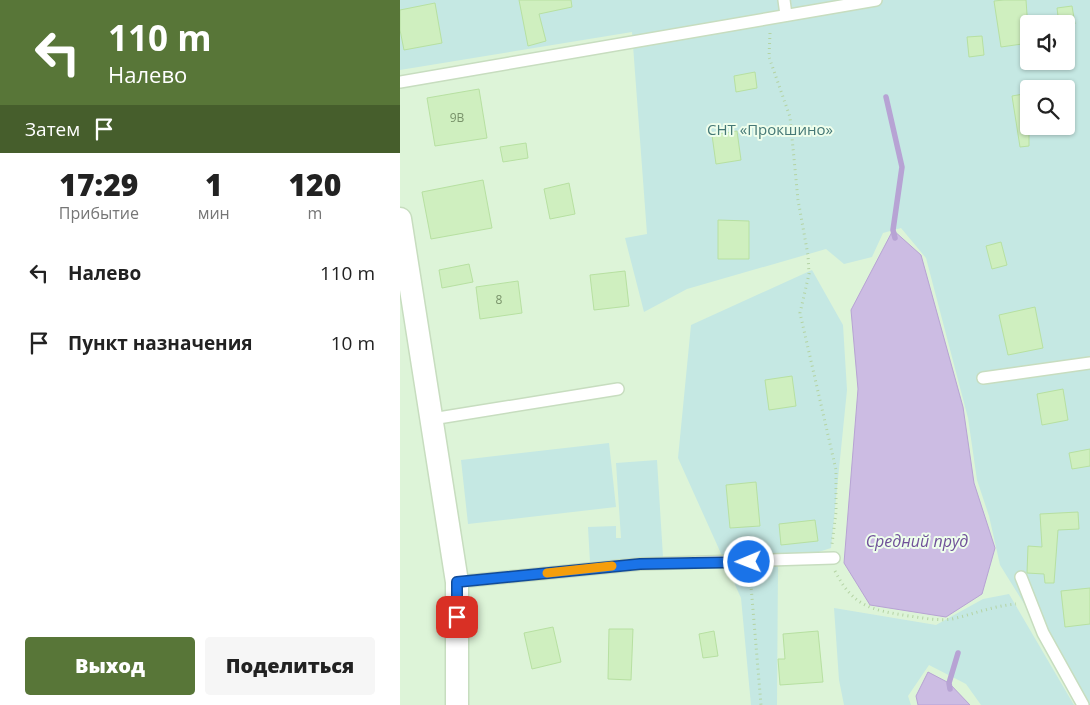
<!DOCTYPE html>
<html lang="ru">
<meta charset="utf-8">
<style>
body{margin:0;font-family:"Open Sans",sans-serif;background:#f6f6f6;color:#222;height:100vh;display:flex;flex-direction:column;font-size:19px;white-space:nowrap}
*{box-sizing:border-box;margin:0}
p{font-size:16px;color:#767676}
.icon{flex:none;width:28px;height:28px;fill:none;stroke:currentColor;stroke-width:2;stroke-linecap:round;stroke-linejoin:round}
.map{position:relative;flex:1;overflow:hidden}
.side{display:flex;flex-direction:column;background:#fff;width:400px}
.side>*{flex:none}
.top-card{background:#587638;color:#fff;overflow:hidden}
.fabs{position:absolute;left:620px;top:15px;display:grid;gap:10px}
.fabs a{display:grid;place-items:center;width:55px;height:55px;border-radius:5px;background:#fff;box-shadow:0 1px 4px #0004;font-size:25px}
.pin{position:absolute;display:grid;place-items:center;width:42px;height:42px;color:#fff;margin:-21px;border-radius:10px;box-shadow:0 2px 8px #0006}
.me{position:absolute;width:55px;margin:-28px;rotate:269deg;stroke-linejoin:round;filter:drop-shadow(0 0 4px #0008)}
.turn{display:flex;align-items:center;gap:18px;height:105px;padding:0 25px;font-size:22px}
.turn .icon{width:65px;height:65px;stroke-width:2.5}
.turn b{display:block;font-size:35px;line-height:42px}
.then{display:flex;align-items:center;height:48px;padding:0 25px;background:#0003;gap:10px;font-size:19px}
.eta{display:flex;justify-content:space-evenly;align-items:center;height:85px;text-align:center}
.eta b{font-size:30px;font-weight:800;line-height:35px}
.primary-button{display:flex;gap:10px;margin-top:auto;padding:10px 25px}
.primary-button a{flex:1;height:58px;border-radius:5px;background:#587638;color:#fff;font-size:20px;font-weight:800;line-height:58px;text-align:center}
.primary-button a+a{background:#f6f6f6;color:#222}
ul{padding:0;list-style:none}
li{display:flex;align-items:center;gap:15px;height:70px;padding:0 25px}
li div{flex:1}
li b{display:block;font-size:19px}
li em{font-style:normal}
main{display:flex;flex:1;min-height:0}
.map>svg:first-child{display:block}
</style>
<main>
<section class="side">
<div class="top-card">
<div class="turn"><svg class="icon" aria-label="left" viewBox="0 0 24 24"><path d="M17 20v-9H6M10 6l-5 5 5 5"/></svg><div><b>110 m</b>Налево</div></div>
<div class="then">Затем<svg class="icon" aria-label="arrive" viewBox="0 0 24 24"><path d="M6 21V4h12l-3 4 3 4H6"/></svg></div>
</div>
<div class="eta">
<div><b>17:29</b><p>Прибытие</p></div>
<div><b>1</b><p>мин</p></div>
<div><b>120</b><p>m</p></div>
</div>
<ul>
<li><svg class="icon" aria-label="left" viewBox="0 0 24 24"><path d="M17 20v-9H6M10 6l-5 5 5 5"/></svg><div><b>Налево</b></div><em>110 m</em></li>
<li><svg class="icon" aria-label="arrive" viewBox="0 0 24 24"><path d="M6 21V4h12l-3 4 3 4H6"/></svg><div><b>Пункт назначения</b></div><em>10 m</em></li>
</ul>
<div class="primary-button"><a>Выход</a><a>Поделиться</a></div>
</section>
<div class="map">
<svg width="690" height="705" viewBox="0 0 690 705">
<rect width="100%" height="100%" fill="#e9fbe6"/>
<!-- residential -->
<path fill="#ddf4d8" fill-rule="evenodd" d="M0,0h690v705h-690zM629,24h37v37h-37zM629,89h37v37h-37z"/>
<!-- green -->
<g fill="#c5e8e3" fill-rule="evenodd">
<path d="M0,0h690v705h-3l-87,-140 -11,-49 -12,-36 -9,-62 -42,-160 -25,-30 -18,5 -11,24 -28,7 -18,-15 -139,40 -43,23 -19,-74 22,-4 -15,-202 -232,38zM629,24h37v37h-37zM629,89h37v37h-37z"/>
<path d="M412,270l31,55 4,65 -16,158 -53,17 -1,140h-26l-10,-107 -63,-140 13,-133z"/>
<path d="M209,443l7,64 -148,17 -7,-64z"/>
<path d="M257,460l6,97 -73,5 -2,-35 28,-1v12h5l-5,-75z"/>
<path d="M609,594l65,111h-93l-15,-21 -37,-19 -21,31 3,9h-67l-5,-25 -5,-72 102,17 47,-26z"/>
</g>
<!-- water -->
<g fill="#ccbce3" stroke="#b7a3d4">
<path d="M493,230l28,25 42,152 11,76 21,65 -13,46 -36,23 -76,-12 -26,-42 14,-174 -7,-79z"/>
<path d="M528,672l21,11 21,22h-52l-2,-9z"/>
</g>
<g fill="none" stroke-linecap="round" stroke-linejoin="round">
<!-- stream -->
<g stroke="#b7a3d4" stroke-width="5.5">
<path d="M486,97l16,70 -9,63 2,8"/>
<path d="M550,689l-1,-6 9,-30"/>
</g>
</g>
<!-- building -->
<g fill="#cfefbf" stroke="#b7e0a1">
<path d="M119,0h52l1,7 -33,7 7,27 -18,5z"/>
<path d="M604,0h22l3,43 -28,4 -7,-46z"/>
<path d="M35,3l7,40 -38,7 -4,-20v-20z"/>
<path d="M672,6l3,18h-16l-2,-16z"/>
<path d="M582,36l2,19 -15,2 -2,-20z"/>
<path d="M355,72l2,16 -21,4 -2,-16z"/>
<path d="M79,89l8,49 -52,8 -8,-48z"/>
<path d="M629,93v53l-9,1 -8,-51z"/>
<path d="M337,131l4,29 -25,4 -4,-29z"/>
<path d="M126,143l2,15 -25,4 -3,-15z"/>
<path d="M83,180l9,48 -61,11 -9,-47z"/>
<path d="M169,183l6,31 -25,5 -6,-30z"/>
<path d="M318,220l31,1v38h-31z"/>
<path d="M601,242l6,23 -15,4 -6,-23z"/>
<path d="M69,264l4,18 -31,6 -3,-18z"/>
<path d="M225,271l4,35 -35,4 -4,-35z"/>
<path d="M118,281l4,32 -42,6 -4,-32z"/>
<path d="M635,307l8,41 -35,7 -9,-40z"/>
<path d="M392,376l4,30 -27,4 -4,-30z"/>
<path d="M663,389l5,31 -26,5 -5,-31z"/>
<path d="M690,449v17l-18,3 -3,-16z"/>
<path d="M356,482l4,44 -30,2 -4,-43z"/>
<path d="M678,512l1,17 -21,1 -4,53h-9l-1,-9 -17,-1 1,-27 14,1 -2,-33z"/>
<path d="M415,520l3,21 -37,4 -2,-21z"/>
<path d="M690,588v36l-25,3 -4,-36z"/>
<path d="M153,627l8,35 -29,7 -8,-36z"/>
<path d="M209,629h24l-2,51 -23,-1z"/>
<path d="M314,631l4,25 -15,2 -4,-24z"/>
<path d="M418,631l5,51 -43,3 -2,-26h7l-2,-25z"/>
</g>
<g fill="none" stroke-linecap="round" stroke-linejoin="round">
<defs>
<g id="service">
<path d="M384,0l2,15"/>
<path d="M0,82l476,-82"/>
<path d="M583,378l107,-15"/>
<path d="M32,419l186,-30"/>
<path d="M621,577l22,56 40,72"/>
<path d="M57,582l183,-18 194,-6"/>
</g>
<path id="minor" d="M0,219l57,363v123"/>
</defs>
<!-- service casing -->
<use href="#service" stroke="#c7ddbf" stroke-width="14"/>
<!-- minor casing -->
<use href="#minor" stroke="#c7ddbf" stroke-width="25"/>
<!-- path -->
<g stroke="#b4d3a3" stroke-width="3" stroke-dasharray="1 4" stroke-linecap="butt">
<path d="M370,33l-1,24 21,60 8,83 10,55 1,19 -9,39 36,157v42l-4,32"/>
<path d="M435,571c18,36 37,39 74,45 14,2 29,5 43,3 22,-5 41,-13 64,-15"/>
<path d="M350,574l11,131"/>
</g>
<!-- service -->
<use href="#service" stroke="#fff" stroke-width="11"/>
<!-- minor -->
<use href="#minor" stroke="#fff" stroke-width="22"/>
</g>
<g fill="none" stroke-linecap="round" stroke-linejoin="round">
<defs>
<path id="route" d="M57,617v-35l183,-18 109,-2"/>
</defs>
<!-- route casing -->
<use href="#route" stroke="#114b97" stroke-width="12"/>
<!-- route -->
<use href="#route" stroke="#1a73e8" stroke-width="9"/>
<!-- slow -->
<path stroke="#f59e0b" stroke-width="9" d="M147,573l65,-7"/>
</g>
<g text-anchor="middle" stroke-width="4" stroke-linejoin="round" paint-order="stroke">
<!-- number labels -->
<g font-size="12" fill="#789269">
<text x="57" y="122">9В</text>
<text x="99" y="304">8</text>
</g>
<!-- park labels -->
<g font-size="15" fill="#457876" stroke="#eefeec">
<text x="370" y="135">СНТ «Прокшино»</text>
</g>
<!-- water labels -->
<g font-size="16" font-style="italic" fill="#705199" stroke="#eefeec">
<text x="517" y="547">Средний пруд</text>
</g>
</g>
</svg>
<div class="fabs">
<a><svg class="icon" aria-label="sound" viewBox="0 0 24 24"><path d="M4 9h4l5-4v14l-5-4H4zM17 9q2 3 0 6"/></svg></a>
<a><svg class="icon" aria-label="search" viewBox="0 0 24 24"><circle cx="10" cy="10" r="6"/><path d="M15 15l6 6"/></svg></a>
</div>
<div class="pin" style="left:57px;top:617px;background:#d93025"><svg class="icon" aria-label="arrive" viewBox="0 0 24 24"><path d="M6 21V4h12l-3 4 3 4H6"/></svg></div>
<svg class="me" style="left:349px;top:562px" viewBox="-20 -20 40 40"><circle r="17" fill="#1a73e8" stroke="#fff" stroke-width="3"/><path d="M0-11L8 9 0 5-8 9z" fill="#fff"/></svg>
</div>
</main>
